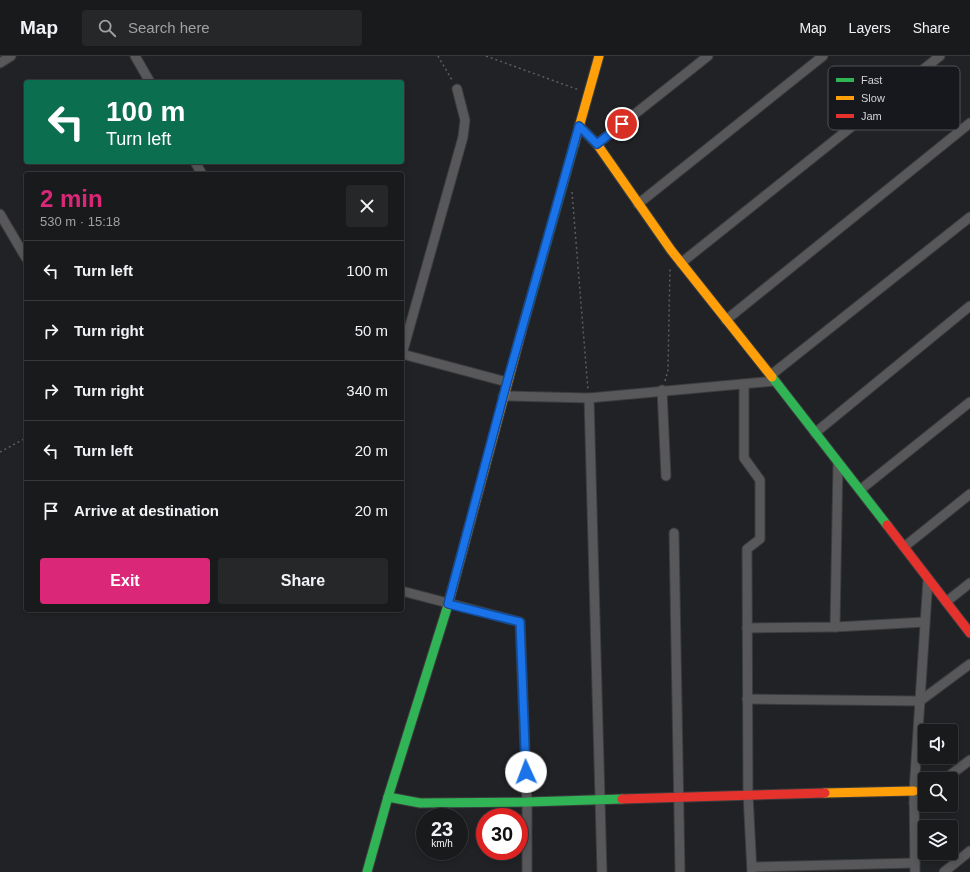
<!DOCTYPE html>
<meta charset="utf-8">
<style>
body{margin:0;font-family:Helvetica,sans-serif;background:#262729;color:#f1f3f6;height:100vh;display:flex;flex-direction:column;font-size:15px;white-space:nowrap}
*{box-sizing:border-box;margin:0}
p{font-size:13px;color:#9fa1a3}
.icon{flex:none;width:22px;height:22px;fill:none;stroke:currentColor;stroke-width:2;stroke-linecap:round;stroke-linejoin:round}
.map{position:relative;flex:1;overflow:hidden}
.details{position:absolute;left:24px;top:116px;width:380px;height:440px;display:flex;flex-direction:column;background:#191a1c;border-radius:4px;box-shadow:0 2px 6px #0003,0 0 0 1px #37383b}
.details>*{flex:none}
.hud{position:absolute;left:24px;top:24px;width:380px;height:84px;border-radius:4px;box-shadow:0 2px 6px #0003,0 0 0 1px #37383b;background:#0b6e4f;color:#fff;overflow:hidden}
.tools{position:absolute;left:918px;top:668px;display:grid;gap:8px}
.tools a{display:grid;place-items:center;width:40px;height:40px;border-radius:4px;background:#191a1c;box-shadow:0 2px 6px #0003,0 0 0 1px #37383b;font-size:20px}
.speed{position:absolute;left:416px;top:752px;display:flex;gap:8px;font-size:20px;font-weight:700;text-align:center}
.speed>*{display:grid;place-content:center;width:52px;height:52px;border-radius:50%;background:#191a1c;box-shadow:0 2px 6px #0003,0 0 0 1px #37383b;line-height:1}
.speed small{font-size:10px;font-weight:400}
.speed .limit{border:6px solid #d22;background:#fff;color:#111}
.pin{position:absolute;display:grid;place-items:center;width:34px;height:34px;color:#fff;margin:-17px;border:2px solid #fff;border-radius:50%;box-shadow:0 1px 4px #0007}
.me{position:absolute;width:44px;margin:-22px;rotate:358deg;stroke-linejoin:round;filter:drop-shadow(0 0 3px #0008)}
.turn{display:flex;align-items:center;gap:14px;height:84px;padding:0 16px;font-size:18px}
.turn .icon{width:52px;height:52px;stroke-width:2.5}
.turn b{display:block;font-size:28px;line-height:34px}
.round{display:grid;place-items:center;flex:none;width:42px;height:42px;border-radius:4px;background:#262729}
.headline{display:flex;align-items:center;justify-content:space-between;height:68px;padding:0 16px}
h1{font-size:24px;font-weight:700;line-height:30px;color:#db2777}
.action{display:flex;gap:8px;margin-top:auto;padding:8px 16px}
.action a{flex:1;height:46px;border-radius:4px;background:#db2777;color:#fff;font-size:16px;font-weight:700;line-height:46px;text-align:center}
.action a+a{background:#262729;color:#f1f3f6}
ul{padding:0;list-style:none}
li{display:flex;align-items:center;gap:12px;height:60px;padding:0 16px;border-top:1px solid #37383b}
li div{flex:1}
li b{display:block;font-size:15px}
li em{font-style:normal}
header{display:flex;align-items:center;gap:24px;box-sizing:border-box;height:56px;padding:0 20px;background:#191a1c;border-bottom:1px solid #37383b}
header strong{font-size:19px}
nav{display:flex;gap:22px;margin-inline-start:auto;font-size:14px}
.search{width:280px;height:36px;background:#262729;display:flex;align-items:center;gap:10px;box-sizing:border-box;padding:0 14px;border-radius:4px;color:#9fa1a3;font-size:15px}
.map>svg:first-child{display:block}
</style>
<header>
<strong>Map</strong>
<div class="search"><svg class="icon" aria-label="search" viewBox="0 0 24 24"><circle cx="10" cy="10" r="6"/><path d="M15 15l6 6"/></svg>Search here</div>
<nav><a>Map</a><a>Layers</a><a>Share</a></nav>
</header>
<div class="map">
<svg width="970" height="816" viewBox="0 0 970 816">
<rect width="100%" height="100%" fill="#212225"/>
<g fill="none" stroke-linecap="round" stroke-linejoin="round">
<defs>
<g id="street">
<path d="M135,0l15,26"/>
<path d="M0,7l11,-7"/>
<path d="M597,88l111,-88"/>
<path d="M195,106l7,12"/>
<path d="M638,148l185,-148"/>
<path d="M0,158l26,44"/>
<path d="M681,207l259,-207"/>
<path d="M726,264l244,-197"/>
<path d="M402,298l61,-217 2,-17 -8,-31"/>
<path d="M402,298l105,28"/>
<path d="M771,319l199,-158"/>
<path d="M744,328v74l16,22v59l-13,10 1,245 4,78"/>
<path d="M662,334l4,86"/>
<path d="M503,340l86,2 186,-17"/>
<path d="M589,342l13,474"/>
<path d="M815,377l155,-127"/>
<path d="M860,434l110,-88"/>
<path d="M674,477l6,339"/>
<path d="M904,491l66,-53"/>
<path d="M402,535l118,31 7,180v70"/>
<path d="M946,546l24,-19"/>
<path d="M835,571l3,-164"/>
<path d="M747,572l88,-1 90,-5"/>
<path d="M747,643l173,2 50,-37"/>
<path d="M945,723l25,-19"/>
<path d="M914,747l11,-8"/>
<path d="M752,811l163,-4"/>
<path d="M915,816l-1,-81 14,-212"/>
<path d="M944,816l26,-21"/>
</g>
<g id="fast">
<path d="M521,277l53,-188"/>
<path d="M772,321l115,148"/>
<path d="M388,741l32,6 107,-1 95,-3"/>
<path d="M367,816l21,-75 60,-192"/>
</g>
<g id="slow">
<path d="M579,70l18,18 74,106 101,127"/>
<path d="M574,89l25,-89"/>
<path d="M448,549l73,-272"/>
<path d="M825,737l89,-2"/>
</g>
<g id="jam">
<path d="M887,469l83,108"/>
<path d="M622,743l203,-6"/>
</g>
</defs>
<!-- street casing -->
<use href="#street" stroke="#3b3c3e" stroke-width="11"/>
<!-- fast casing -->
<use href="#fast" stroke="#3b3c3e" stroke-width="11"/>
<!-- slow casing -->
<use href="#slow" stroke="#3b3c3e" stroke-width="11"/>
<!-- jam casing -->
<use href="#jam" stroke="#3b3c3e" stroke-width="11"/>
<!-- path -->
<g stroke="#5d5e60" stroke-width="1.5" stroke-dasharray="2 3" stroke-linecap="butt">
<path d="M438,0l14,24"/>
<path d="M486,0l93,34"/>
<path d="M572,136l16,198"/>
<path d="M665,325l3,-11 2,-103"/>
<path d="M0,396l26,-14"/>
</g>
<!-- street -->
<use href="#street" stroke="#58585b" stroke-width="9"/>
<!-- fast -->
<use href="#fast" stroke="#30b455" stroke-width="9"/>
<!-- slow -->
<use href="#slow" stroke="#ff9f0a" stroke-width="9"/>
<!-- jam -->
<use href="#jam" stroke="#e5322d" stroke-width="9"/>
</g>
<g fill="none" stroke-linecap="round" stroke-linejoin="round">
<defs>
<path id="route" d="M526,716l-6,-150 -72,-18 59,-222 72,-256 18,18 25,-20"/>
</defs>
<!-- route casing -->
<use href="#route" stroke="#114b97" stroke-width="10"/>
<!-- route -->
<use href="#route" stroke="#1a73e8" stroke-width="7"/>
</g>
<!-- legend -->
<rect x="828" y="10" width="132" height="64" rx="6" fill="#16181d" stroke="#4e5054" stroke-width="1"/>
<rect x="836" y="22" width="18" height="4" fill="#30b455"/>
<rect x="836" y="40" width="18" height="4" fill="#ff9f0a"/>
<rect x="836" y="58" width="18" height="4" fill="#e5322d"/>
<g font-size="11" fill="#d1d2d6">
<text x="861" y="28">Fast</text>
<text x="861" y="46">Slow</text>
<text x="861" y="64">Jam</text>
</g>
</svg>
<div class="tools">
<a><svg class="icon" aria-label="sound" viewBox="0 0 24 24"><path d="M4 9h4l5-4v14l-5-4H4zM17 9q2 3 0 6"/></svg></a>
<a><svg class="icon" aria-label="search" viewBox="0 0 24 24"><circle cx="10" cy="10" r="6"/><path d="M15 15l6 6"/></svg></a>
<a><svg class="icon" aria-label="layers" viewBox="0 0 24 24"><path d="M12 4l9 5-9 5-9-5zM3 14l9 5 9-5"/></svg></a>
</div>
<div class="speed"><div>23<small>km/h</small></div><div class="limit">30</div></div>
<div class="pin" style="left:622px;top:68px;background:#d93025"><svg class="icon" aria-label="arrive" viewBox="0 0 24 24"><path d="M6 21V4h12l-3 4 3 4H6"/></svg></div>
<svg class="me" style="left:526px;top:716px" viewBox="-20 -20 40 40"><circle r="19" fill="#fff"/><path d="M0-13L10 11 0 6-10 11z" fill="#1a73e8"/></svg>
<div class="hud">
<div class="turn"><svg class="icon" aria-label="left" viewBox="0 0 24 24"><path d="M17 20v-9H6M10 6l-5 5 5 5"/></svg><div><b>100 m</b>Turn left</div></div>
</div>
<section class="details">
<div class="headline"><div><h1>2 min</h1><p>530 m · 15:18</p></div><a class="round"><svg class="icon" aria-label="close" viewBox="0 0 24 24"><path d="M6 6l12 12M18 6L6 18"/></svg></a></div>
<ul>
<li><svg class="icon" aria-label="left" viewBox="0 0 24 24"><path d="M17 20v-9H6M10 6l-5 5 5 5"/></svg><div><b>Turn left</b></div><em>100 m</em></li>
<li><svg class="icon" aria-label="right" viewBox="0 0 24 24"><path d="M7 20v-9h11M14 6l5 5-5 5"/></svg><div><b>Turn right</b></div><em>50 m</em></li>
<li><svg class="icon" aria-label="right" viewBox="0 0 24 24"><path d="M7 20v-9h11M14 6l5 5-5 5"/></svg><div><b>Turn right</b></div><em>340 m</em></li>
<li><svg class="icon" aria-label="left" viewBox="0 0 24 24"><path d="M17 20v-9H6M10 6l-5 5 5 5"/></svg><div><b>Turn left</b></div><em>20 m</em></li>
<li><svg class="icon" aria-label="arrive" viewBox="0 0 24 24"><path d="M6 21V4h12l-3 4 3 4H6"/></svg><div><b>Arrive at destination</b></div><em>20 m</em></li>
</ul>
<div class="action"><a>Exit</a><a>Share</a></div>
</section>
</div>
